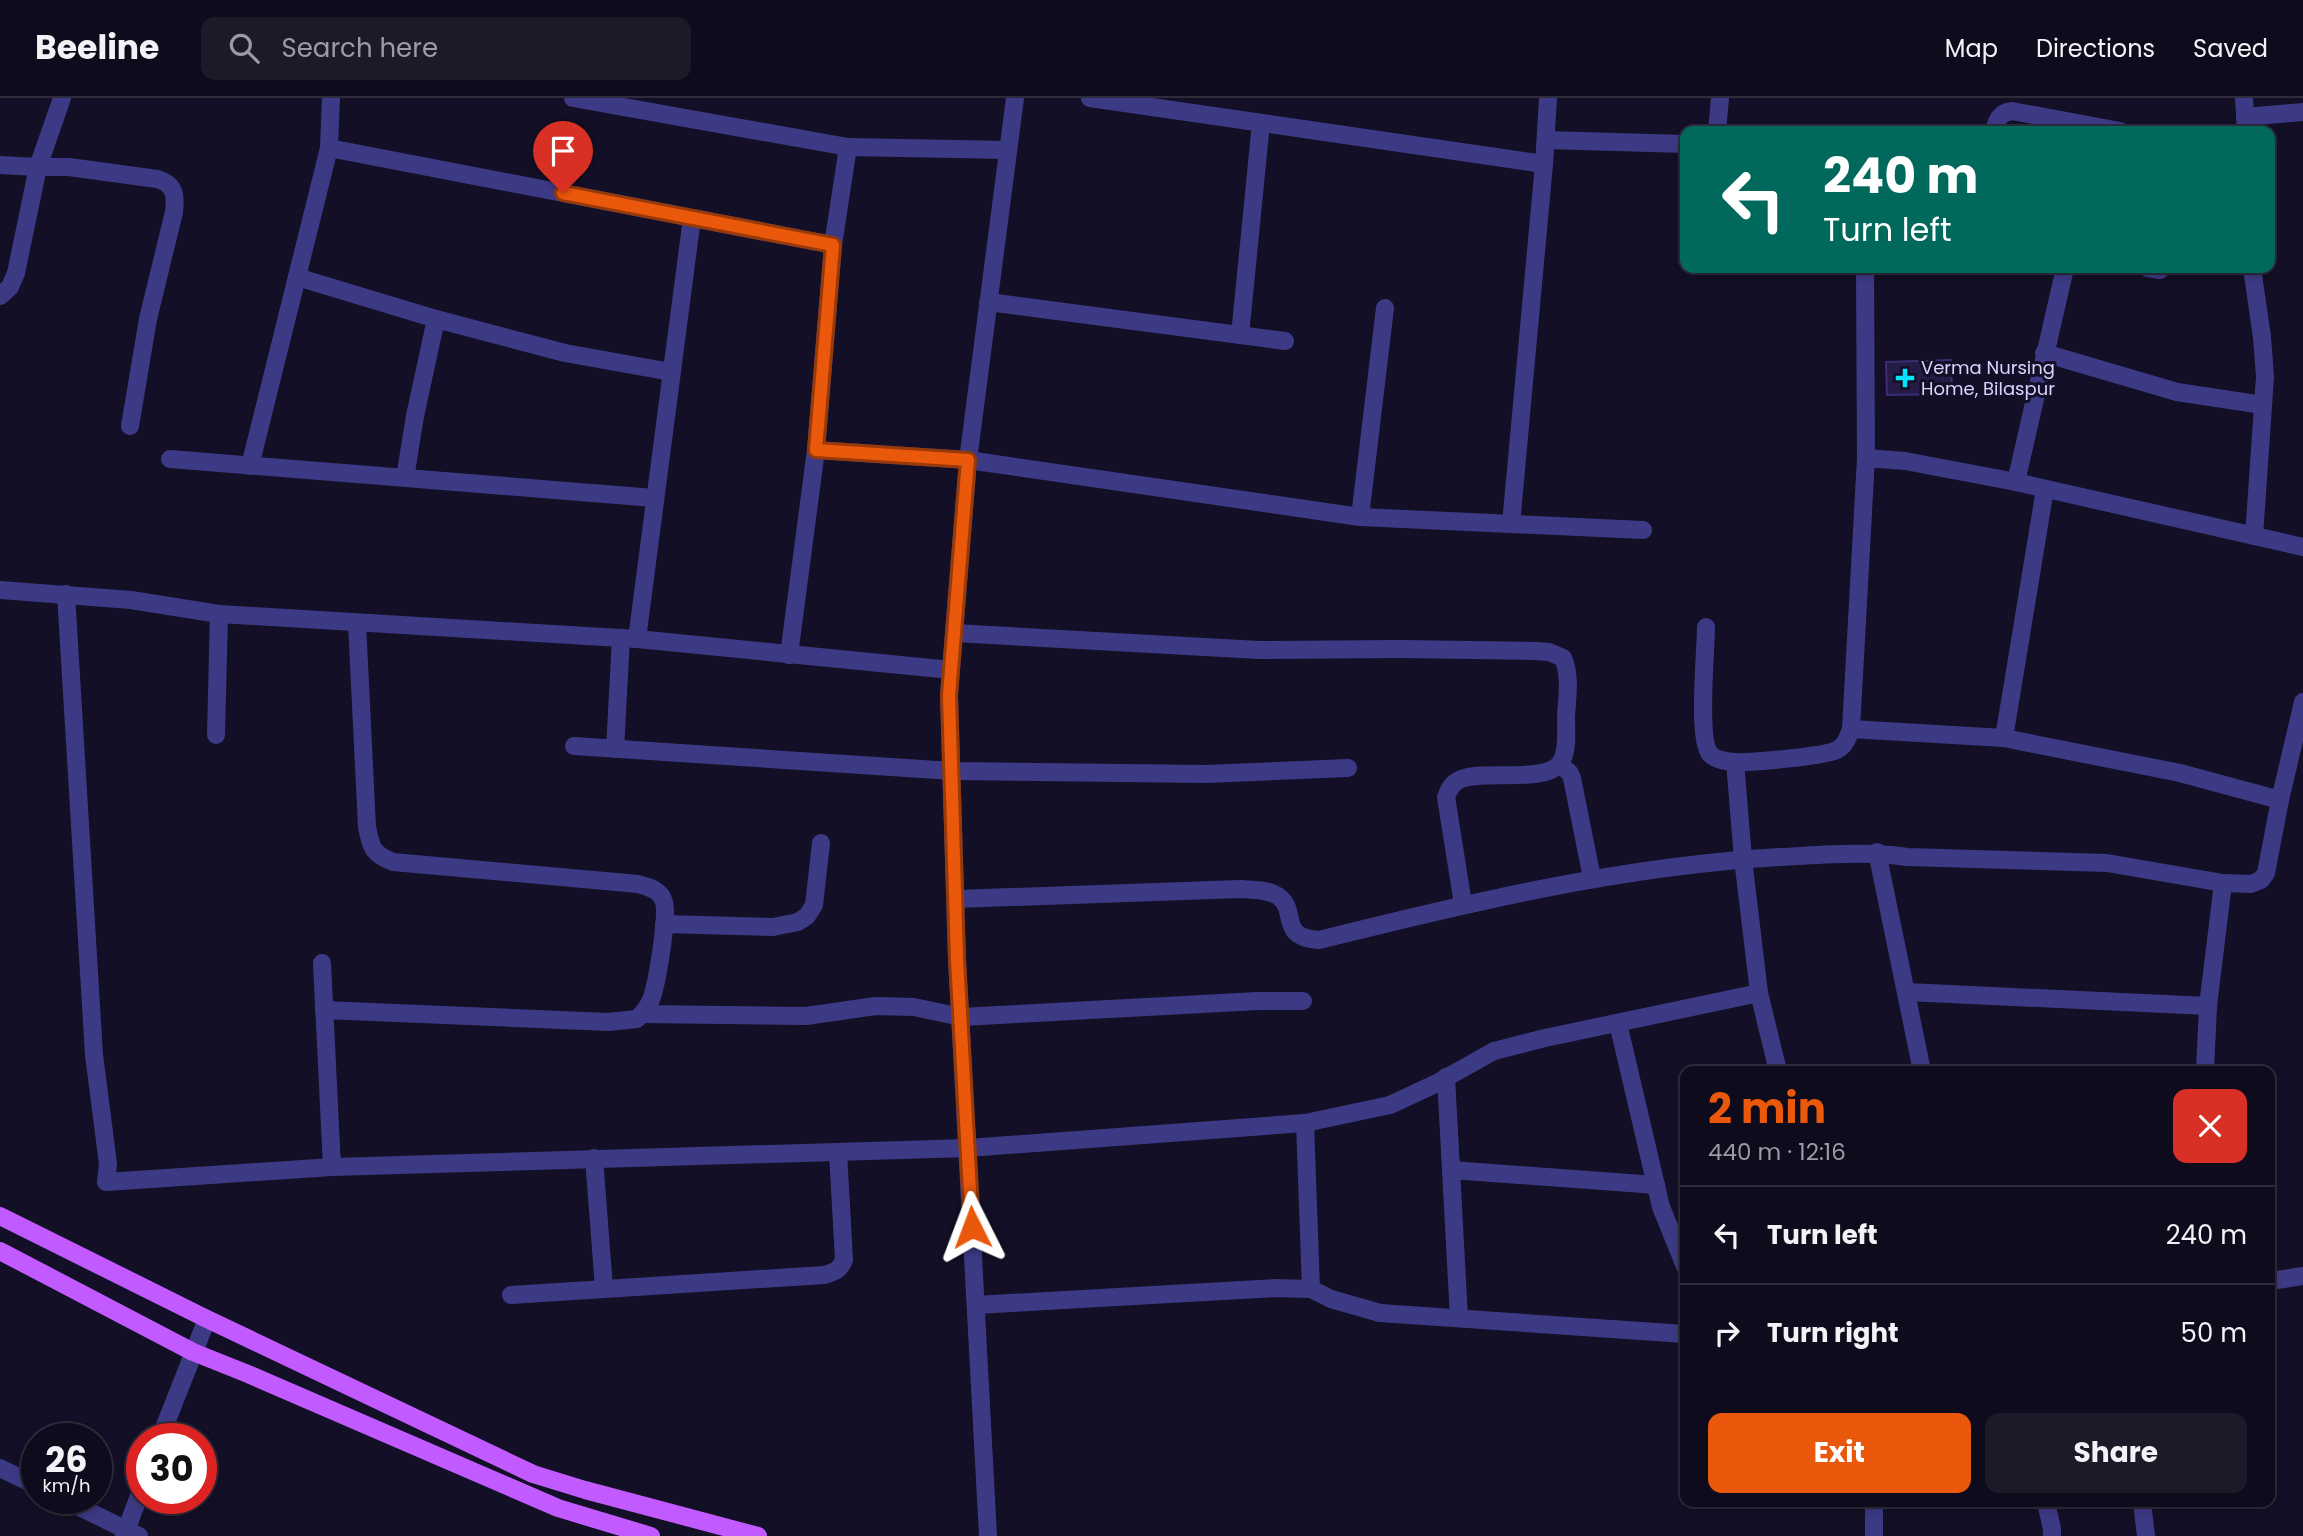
<!DOCTYPE html>
<meta charset="utf-8">
<style>
body{margin:0;font-family:Poppins,sans-serif;background:#1c1929;color:#f1f3f6;height:100vh;display:flex;flex-direction:column;font-size:26px;white-space:nowrap}
*{box-sizing:border-box;margin:0}
p{font-size:23px;color:#9b9ba3}
.icon{flex:none;width:38px;height:38px;fill:none;stroke:currentColor;stroke-width:2;stroke-linecap:round;stroke-linejoin:round}
.map{position:relative;flex:1;overflow:hidden}
.panel{position:absolute;left:1680px;top:968px;width:595px;height:441px;display:flex;flex-direction:column;background:#0e0b1c;border-radius:14px;box-shadow:0 4px 10px #0003,0 0 0 2px #2e2b3b}
.panel>*{flex:none}
.top-card{position:absolute;left:1680px;top:28px;width:595px;height:147px;border-radius:14px;box-shadow:0 4px 10px #0003,0 0 0 2px #2e2b3b;background:#00695c;color:#fff;overflow:hidden}
.speed{position:absolute;left:21px;top:1325px;display:flex;gap:14px;font-size:35px;font-weight:700;text-align:center}
.speed>*{display:grid;place-content:center;width:91px;height:91px;border-radius:50%;background:#0e0b1c;box-shadow:0 4px 10px #0003,0 0 0 2px #2e2b3b;line-height:1}
.speed small{font-size:18px;font-weight:400}
.speed .limit{border:10px solid #d22;background:#fff;color:#111}
.pin{position:absolute;display:grid;place-items:center;width:60px;height:60px;color:#fff;margin:-72px -30px;border-radius:50% 50% 50% 0;rotate:-45deg;box-shadow:0 0 7px #0007}
.pin .icon{rotate:45deg}
.me{position:absolute;width:77px;margin:-38px;rotate:357deg;stroke-linejoin:round;filter:drop-shadow(0 0 5px #0008)}
.turn{display:flex;align-items:center;gap:24px;height:147px;padding:0 28px;font-size:32px}
.turn .icon{width:91px;height:91px;stroke-width:2.5}
.turn b{display:block;font-size:49px;line-height:60px}
.round{display:grid;place-items:center;flex:none;width:74px;height:74px;border-radius:14px;background:#1c1929}
.summary{display:flex;align-items:center;justify-content:space-between;height:119px;padding:0 28px}
h1{font-size:42px;font-weight:700;line-height:52px;color:#ea580c}
.primary-button{display:flex;gap:14px;margin-top:auto;padding:14px 28px}
.primary-button a{flex:1;height:80px;border-radius:14px;background:#ea580c;color:#fff;font-size:28px;font-weight:700;line-height:80px;text-align:center}
.primary-button a+a{background:#1c1929;color:#f1f3f6}
ul{padding:0;list-style:none}
li{display:flex;align-items:center;gap:21px;height:98px;padding:0 28px;border-top:2px solid #2e2b3b}
li div{flex:1}
li b{display:block;font-size:26px}
li em{font-style:normal}
header{display:flex;align-items:center;gap:42px;box-sizing:border-box;height:98px;padding:0 35px;background:#0e0b1c;border-bottom:2px solid #2e2b3b}
header strong{font-size:33px}
nav{display:flex;gap:38px;margin-inline-start:auto;font-size:24px}
.search{width:490px;height:63px;background:#1c1929;display:flex;align-items:center;gap:18px;box-sizing:border-box;padding:0 24px;border-radius:14px;color:#9b9ba3;font-size:26px}
.map>svg:first-child{display:block}
</style>
<header>
<strong>Beeline</strong>
<div class="search"><svg class="icon" aria-label="search" viewBox="0 0 24 24"><circle cx="10" cy="10" r="6"/><path d="M15 15l6 6"/></svg>Search here</div>
<nav><a>Map</a><a>Directions</a><a>Saved</a></nav>
</header>
<div class="map">
<svg width="2303" height="1438" viewBox="0 0 2303 1438">
<rect width="100%" height="100%" fill="#130f26"/>
<!-- building -->
<path fill="#241b47" stroke="#3b2d73" stroke-width="2" d="M1951,262l1,34 -65,1 -1,-33z"/>
<g fill="none" stroke-linecap="round" stroke-linejoin="round">
<!-- minor -->
<g stroke="#3d3a85" stroke-width="18">
<path d="M331,0l-2,50 504,97 15,-98 160,3"/>
<path d="M573,0l275,49"/>
<path d="M1090,0l454,66"/>
<path d="M2244,0l2,33"/>
<path d="M2245,19l58,-5"/>
<path d="M1717,33l3,-33"/>
<path d="M1994,33c3,-11 5,-18 18,-20l108,20"/>
<path d="M1546,42l139,4"/>
<path d="M0,67l38,2 24,-69"/>
<path d="M833,147l-17,205 152,10 392,57 283,13"/>
<path d="M2148,170l12,2"/>
<path d="M2252,170l10,69 3,40 -11,159"/>
<path d="M297,179l139,42 129,34 106,19"/>
<path d="M0,198l10,-9 6,-14 22,-106h31l88,12c18,5 19,16 17,33l-26,107 -18,107"/>
<path d="M988,204l297,39"/>
<path d="M1240,237l21,-212"/>
<path d="M2044,255l133,39 86,13"/>
<path d="M1866,360l39,3 111,21 287,65"/>
<path d="M170,361l484,39"/>
<path d="M250,368l79,-318"/>
<path d="M405,380l10,-62 21,-97"/>
<path d="M2016,384l49,-214"/>
<path d="M1360,419l25,-209"/>
<path d="M1511,426l33,-360 4,-66"/>
<path d="M0,492l131,10 88,14 418,25 314,31"/>
<path d="M66,496l28,461 14,109 -2,18 226,-15 636,-19 337,-25 85,-18 45,-21 59,-33 51,-13 214,-45"/>
<path d="M1706,529c0,23 -9,112 4,127 6,6 18,8 26,8 14,1 89,-6 101,-12 9,-5 11,-13 14,-21l15,-271 -1,-190"/>
<path d="M954,535l305,17 140,-1 136,2 14,1 14,6c8,18 4,40 3,59 0,14 2,31 -4,43 -12,26 -81,8 -103,20 -8,4 -10,10 -13,17l17,107"/>
<path d="M637,541l55,-421"/>
<path d="M789,557l27,-205"/>
<path d="M1851,631l153,9 176,35 100,27"/>
<path d="M216,637l3,-121"/>
<path d="M2004,640l41,-249"/>
<path d="M574,648l378,25 254,3 142,-6"/>
<path d="M615,651l6,-111"/>
<path d="M1735,664l8,97 16,134 19,78"/>
<path d="M1560,667l9,7 3,6 20,100"/>
<path d="M1877,754l45,219"/>
<path d="M956,801l284,-10c12,1 27,0 38,7 21,15 -1,41 41,44 152,-38 304,-74 461,-83 43,-2 85,-6 127,0l200,6 116,20 28,1 10,-4 5,-7 14,-73 23,-98"/>
<path d="M664,826l109,3 25,-5 9,-6 7,-11 7,-62"/>
<path d="M322,865l10,204"/>
<path d="M1907,894l301,14"/>
<path d="M324,912l284,12 29,-3c5,-5 10,-11 13,-17 7,-15 18,-85 14,-100 -3,-12 -15,-15 -26,-18l-245,-22c-20,-8 -22,-14 -26,-35l-10,-204"/>
<path d="M643,916l163,2 70,-10 38,1 47,10 297,-16h45"/>
<path d="M1618,925l43,184 24,59"/>
<path d="M2205,973l3,-65 15,-123"/>
<path d="M1446,979l13,241"/>
<path d="M1305,1025l6,166"/>
<path d="M594,1060l10,130"/>
<path d="M1451,1072l205,15"/>
<path d="M2270,1183l33,-5"/>
<path d="M511,1197l313,-20c11,-3 16,-5 20,-15l-6,-108"/>
<path d="M976,1207l299,-17 36,1 20,10 49,14 305,21"/>
<path d="M160,1340l47,-119"/>
<path d="M0,1370l37,18"/>
<path d="M61,1400l78,38"/>
<path d="M1874,1404v34"/>
<path d="M2046,1404l6,27v7"/>
<path d="M2142,1404l4,34"/>
<path d="M124,1438l18,-48"/>
<path d="M988,1438l-31,-577 -8,-264 19,-235 47,-362"/>
</g>
<!-- major -->
<g stroke="#c25bff" stroke-width="18">
<path d="M0,1118l207,103 326,155 52,16 173,46"/>
<path d="M0,1153l193,101 55,22 310,134 93,28"/>
</g>
</g>
<g fill="none" stroke-linecap="round" stroke-linejoin="round">
<defs>
<path id="route" d="M563,95l270,52 -17,205 152,10 -19,235 8,264 15,268"/>
</defs>
<!-- route casing -->
<use href="#route" stroke="#983908" stroke-width="18"/>
<!-- route -->
<use href="#route" stroke="#ea580c" stroke-width="12"/>
</g>
<!-- markers -->
<path fill="#00e5ff" stroke="#130f26" stroke-width="2.5" d="M1901.5 269.5h7v7h7v7h-7v7h-7v-7h-7v-7h7z"/>
<g text-anchor="middle" stroke-width="6" stroke-linejoin="round" paint-order="stroke">
<!-- poi labels -->
<g font-size="18" fill="#d9d4ff" stroke="#130f26" text-anchor="start">
<text x="1921" y="276">Verma Nursing<tspan x="1921" dy="21">Home, Bilaspur</tspan></text>
</g>
</g>
</svg>
<div class="speed"><div>26<small>km/h</small></div><div class="limit">30</div></div>
<div class="pin" style="left:563px;top:95px;background:#d93025"><svg class="icon" aria-label="arrive" viewBox="0 0 24 24"><path d="M6 21V4h12l-3 4 3 4H6"/></svg></div>
<svg class="me" style="left:972px;top:1129px" viewBox="-20 -20 40 40"><path d="M0-17L14 15 0 8-14 15z" fill="#ea580c" stroke="#fff" stroke-width="4"/></svg>
<div class="top-card">
<div class="turn"><svg class="icon" aria-label="left" viewBox="0 0 24 24"><path d="M17 20v-9H6M10 6l-5 5 5 5"/></svg><div><b>240 m</b>Turn left</div></div>
</div>
<section class="panel">
<div class="summary"><div><h1>2 min</h1><p>440 m · 12:16</p></div><a class="round" style="background:#d93025;color:#fff"><svg class="icon" aria-label="close" viewBox="0 0 24 24"><path d="M6 6l12 12M18 6L6 18"/></svg></a></div>
<ul>
<li><svg class="icon" aria-label="left" viewBox="0 0 24 24"><path d="M17 20v-9H6M10 6l-5 5 5 5"/></svg><div><b>Turn left</b></div><em>240 m</em></li>
<li><svg class="icon" aria-label="right" viewBox="0 0 24 24"><path d="M7 20v-9h11M14 6l5 5-5 5"/></svg><div><b>Turn right</b></div><em>50 m</em></li>
</ul>
<div class="primary-button"><a>Exit</a><a>Share</a></div>
</section>
</div>
